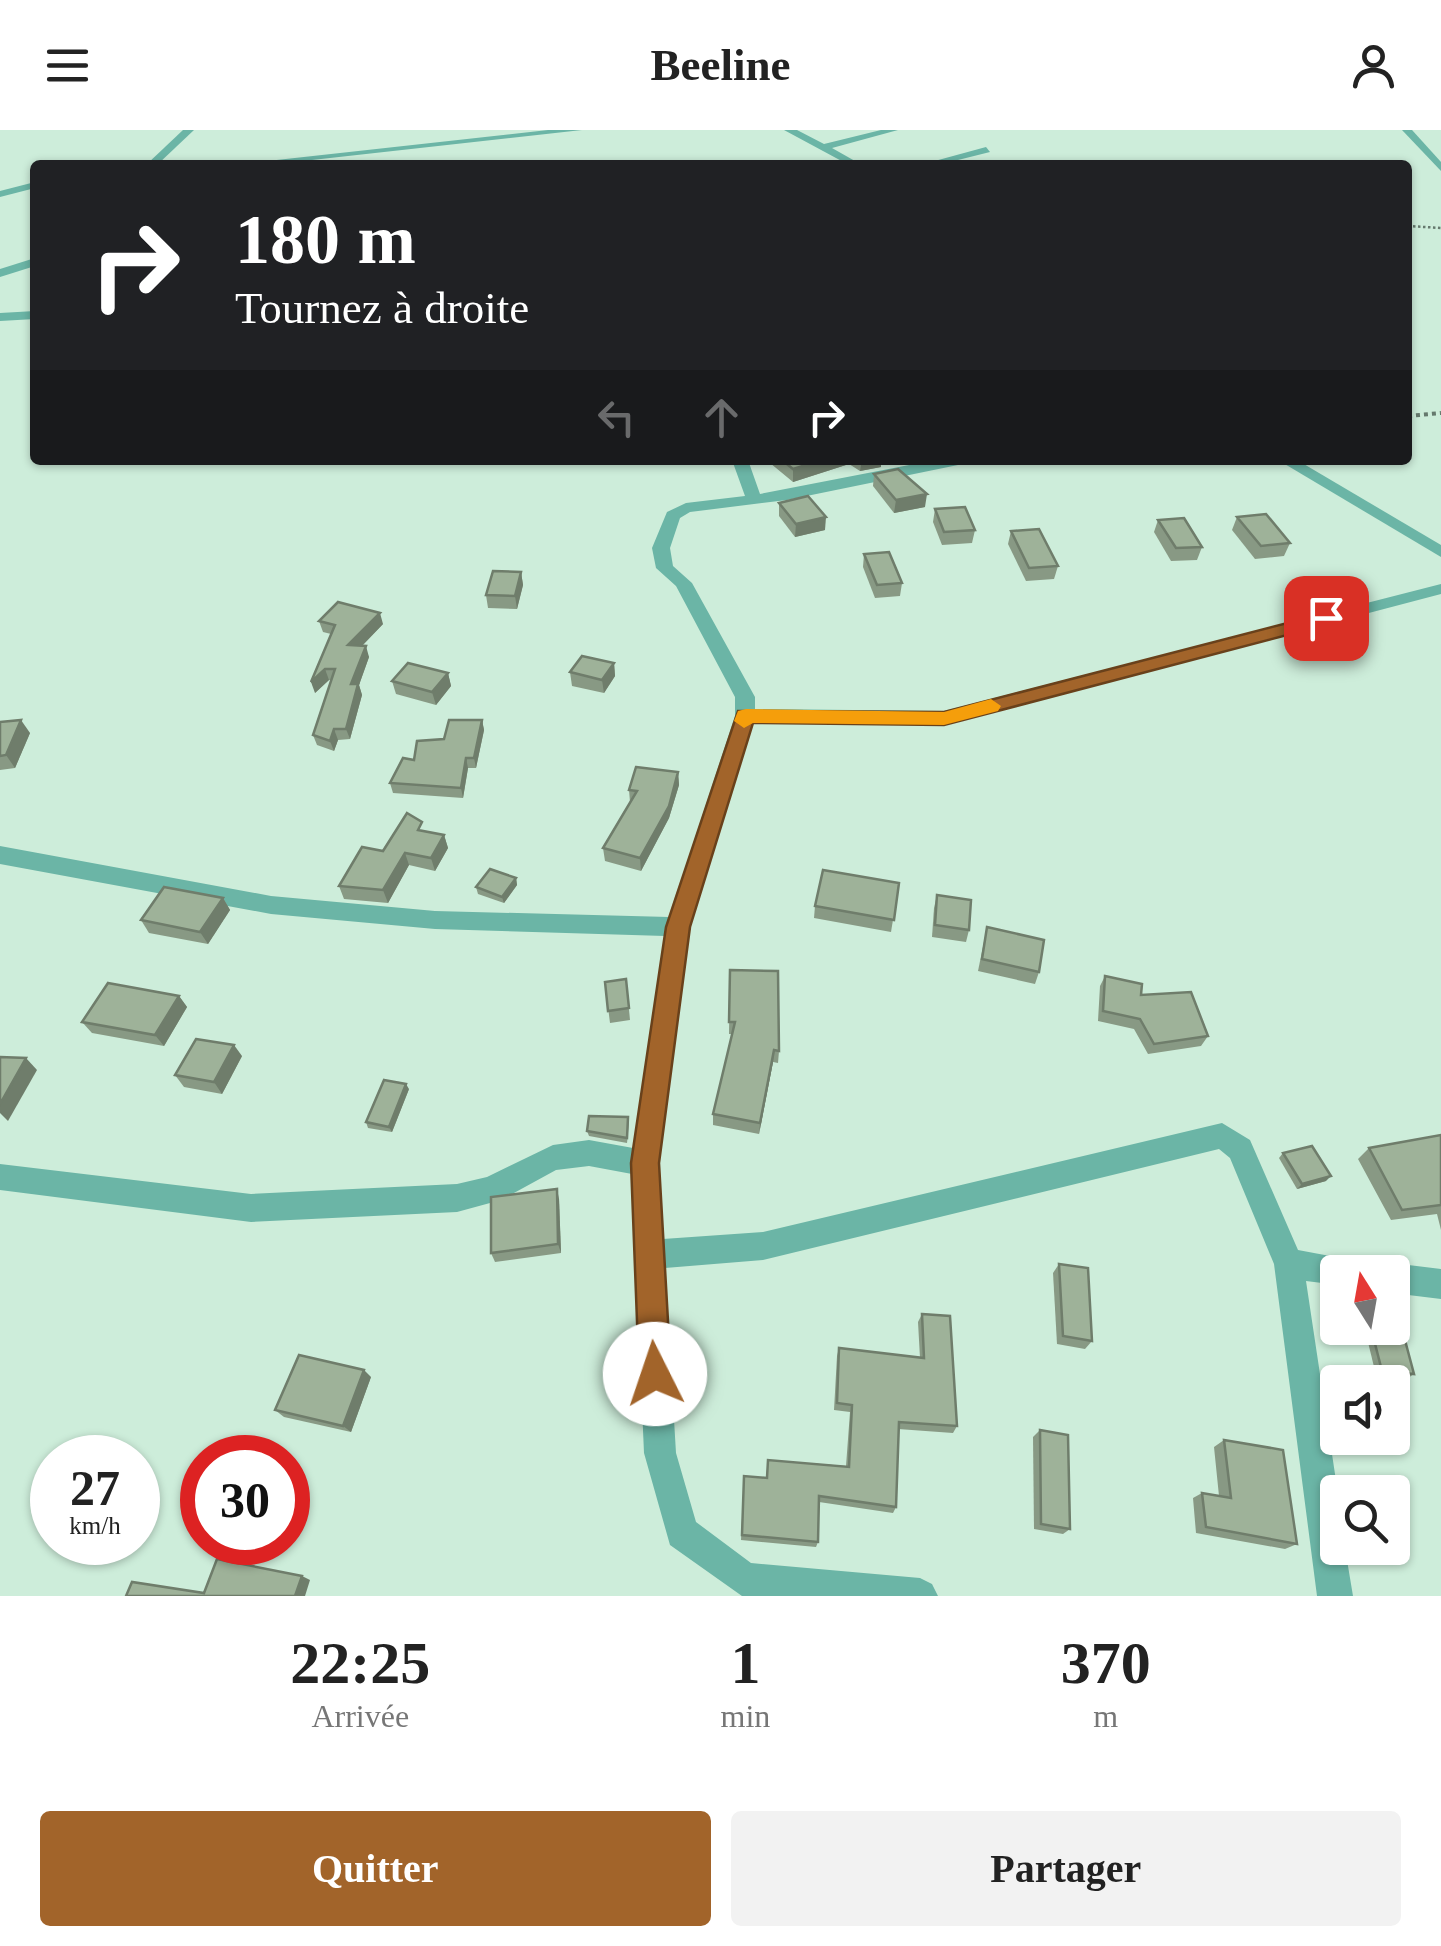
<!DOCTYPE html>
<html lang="fr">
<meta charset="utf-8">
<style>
body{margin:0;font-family:Georgia,serif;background:#f2f2f2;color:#222;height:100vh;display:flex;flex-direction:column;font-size:38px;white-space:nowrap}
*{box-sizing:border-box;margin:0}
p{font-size:32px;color:#767676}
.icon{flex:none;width:55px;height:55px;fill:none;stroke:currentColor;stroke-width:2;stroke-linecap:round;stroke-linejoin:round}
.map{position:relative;height:1466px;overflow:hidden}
.side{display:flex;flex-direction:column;background:#fff;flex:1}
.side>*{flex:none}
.banner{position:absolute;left:30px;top:30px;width:1382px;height:305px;border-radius:10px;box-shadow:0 2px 8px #0004;background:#202124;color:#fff;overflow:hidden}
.needle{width:65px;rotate:349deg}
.fabs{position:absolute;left:1320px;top:1125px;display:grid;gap:20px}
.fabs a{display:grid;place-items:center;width:90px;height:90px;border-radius:10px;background:#fff;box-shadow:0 2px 8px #0004;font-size:50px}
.speed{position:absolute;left:30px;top:1305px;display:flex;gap:20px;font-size:50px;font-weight:700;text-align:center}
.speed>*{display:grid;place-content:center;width:130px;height:130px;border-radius:50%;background:#fff;box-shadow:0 2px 8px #0004;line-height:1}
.speed small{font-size:25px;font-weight:400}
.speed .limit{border:15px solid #d22;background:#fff;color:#111}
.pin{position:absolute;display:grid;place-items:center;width:85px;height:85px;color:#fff;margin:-42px;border-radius:20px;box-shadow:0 5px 15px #0006}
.me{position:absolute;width:110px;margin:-55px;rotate:356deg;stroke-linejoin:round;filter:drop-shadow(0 0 8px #0008)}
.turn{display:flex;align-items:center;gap:35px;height:210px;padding:0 40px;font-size:45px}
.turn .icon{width:130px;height:130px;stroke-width:2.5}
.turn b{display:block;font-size:70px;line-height:85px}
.lanes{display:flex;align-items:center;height:95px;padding:0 40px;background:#0003;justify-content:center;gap:50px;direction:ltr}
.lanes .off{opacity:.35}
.eta{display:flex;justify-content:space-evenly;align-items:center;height:170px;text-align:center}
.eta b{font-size:60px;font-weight:700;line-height:70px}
.action{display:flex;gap:20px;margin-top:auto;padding:20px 40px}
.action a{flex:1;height:115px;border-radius:10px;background:#a2642a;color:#fff;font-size:40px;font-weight:700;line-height:115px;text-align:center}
.action a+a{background:#f2f2f2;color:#222}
header{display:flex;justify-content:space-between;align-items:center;height:130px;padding:0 40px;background:#fff;font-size:45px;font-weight:700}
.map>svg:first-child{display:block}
</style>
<header><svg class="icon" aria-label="menu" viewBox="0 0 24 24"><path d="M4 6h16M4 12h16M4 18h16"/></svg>Beeline<svg class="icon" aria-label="person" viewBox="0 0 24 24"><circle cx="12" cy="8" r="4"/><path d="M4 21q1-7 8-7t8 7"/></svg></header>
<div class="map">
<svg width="1441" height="1466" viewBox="0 0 1441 1466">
<rect width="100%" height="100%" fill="#cdedda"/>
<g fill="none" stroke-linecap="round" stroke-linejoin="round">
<!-- path-far1 -->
<path stroke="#65796d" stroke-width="2.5" stroke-dasharray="2.5 2.5" stroke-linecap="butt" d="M1408,96l33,2"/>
<!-- path -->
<path stroke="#65796d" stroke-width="4" stroke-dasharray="4 4" stroke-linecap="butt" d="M1408,286l33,-3"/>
<!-- minor -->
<g fill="#6bb5a6" fill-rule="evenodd">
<path d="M183,0h11l-37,35h-11z"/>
<path d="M548,0h34l-315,35h-35z"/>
<path d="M784,0h13l27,14 57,-14h17l-66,18 30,17h-13z"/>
<path d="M1402,0h10l29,32v9z"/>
<path d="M986,17l4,5 -52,13h-18z"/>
<path d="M35,52v6l-35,9v-6z"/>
<path d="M35,128v8l-35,11v-8z"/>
<path d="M35,181v8l-35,2v-8z"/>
<path d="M732,330h16l12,34 175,-34h31l-8,5 -171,35 -97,12 -10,6 -10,30 3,18 19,17 63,114v12l189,2 497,-127v10l-497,131 -191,-2 -63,204 -31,236 4,76 100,-7 459,-109 28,17 48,110 64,12 5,10h-29v13l-32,-4 32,213v54h7l8,48h-36l-43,-332 -44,-106 -11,-9 -456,111 -98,8 11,185 20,69 55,41 169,15 12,6 6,12h-196l-72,-51 -26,-92 -12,-279 -43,-8 -33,4 -55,30 -44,12 -206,10 -251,-32v-26l251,30 206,-10 30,-7 66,-32 36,-5 44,8 32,-212 -230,-7 -164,-15 -271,-50v-18l271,50 164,15 234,6 66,-201v-19l-59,-111 -20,-18 -4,-20 15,-36 19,-9 59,-7z"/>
<path d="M1278,330h19l144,85v12z"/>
<path d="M1392,1133l49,6v30l-49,-6v-21h-13z"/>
</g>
</g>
<!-- wall -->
<g fill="#889984">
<path d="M770,330h111v7l-21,4 -11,-7 -56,18 -23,-19z"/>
<path d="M874,344l51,33 -31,6 -21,-27z"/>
<path d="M779,373l46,27 -30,7 -16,-21z"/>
<path d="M935,379l40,21 -3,13 -30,2 -9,-23z"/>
<path d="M1237,387l53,26 -6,13 -29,3 -23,-29z"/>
<path d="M1158,390l44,27 -5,13 -26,1 -17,-29z"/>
<path d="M1011,401l47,35 -4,13 -28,2 -18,-37z"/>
<path d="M864,424l38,29 -2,13 -25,2 -12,-31z"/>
<path d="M521,442l2,13 -6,24 -29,-1 -2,-13z"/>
<path d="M319,491l64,3 -21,22 7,11 -10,28 3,10 -12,44 -12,1 -4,11 -17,-6 -4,-10 19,-55h-3l-14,13 16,-59 -8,-2z"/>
<path d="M614,533l1,13 -11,17 -32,-7 -2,-14z"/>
<path d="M448,543l3,13 -15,19 -40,-11 -4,-13z"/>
<path d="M482,590l2,10 -8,38h-8l-5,30 -70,-5 -3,-10 24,-23 30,-21z"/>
<path d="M0,592l30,11 -15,35 -15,2z"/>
<path d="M678,642l1,13 -10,33 -28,53 -36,-10 -2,-13 27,-46 -1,-12z"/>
<path d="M425,701l19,4 4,13 -13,23 -26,-6 -21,38 -44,-4 -5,-13 44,-35z"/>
<path d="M516,748l1,7 -13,18 -26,-9 -2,-7z"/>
<path d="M899,753l-8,49 -77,-14 1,-12z"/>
<path d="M937,765l32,35 -3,12 -34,-5 2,-29z"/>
<path d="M223,768l7,12 -22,34 -59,-11 -8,-13z"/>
<path d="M987,797l52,45 -4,12 -57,-13z"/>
<path d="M730,840l49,81 -1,12 -5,-1 -14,72 -46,-9v-11l19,-80h-3z"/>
<path d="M1105,846l36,19 67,41 -7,10 -53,8 -14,-25 -36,-8 2,-35z"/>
<path d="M626,849l4,41 -20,3 -5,-41z"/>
<path d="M179,866l8,11 -23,39 -72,-13 -10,-11z"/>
<path d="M242,926l-20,38 -38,-7 -9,-12z"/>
<path d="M409,959l-17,43 -24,-4 -2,-6z"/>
<path d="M629,992l-2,21 -38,-7 -2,-5z"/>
<path d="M1441,1005v95l-4,-16 -46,6 -33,-61 11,-11z"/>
<path d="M1283,1023l43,28 -29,8 -18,-31z"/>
<path d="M559,1069l2,54 -66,9 -4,-9z"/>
<path d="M1059,1134l33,77 -7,8 -28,-5 -4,-71z"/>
<path d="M922,1184l35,112 -4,7 -55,-4 -2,78 -3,6 -74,-11 -1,40 -2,5 -75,-7 3,-64 22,2 2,-18 78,6 4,-54 -16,-2 3,-54 2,-8 81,10 -2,-36z"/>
<path d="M1368,1198h23l23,46 -6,4 -32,-3 -11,-45z"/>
<path d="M371,1247l-20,55 -67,-15 -9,-7z"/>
<path d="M1040,1300l30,99 -7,5 -29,-5 -1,-92z"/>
<path d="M1224,1310l73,104 -12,5 -89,-16 -3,-35 9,-5 17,3 -5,-49z"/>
</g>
<!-- shaded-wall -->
<g fill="#6f7d6b">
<path d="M822,330h27v4l-56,18v-13z"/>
<path d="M862,330h19v7l-21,4z"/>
<path d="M927,364l-2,13 -31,6 2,-13z"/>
<path d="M826,387l-1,13 -30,7 1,-13z"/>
<path d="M521,442l2,13 -6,24 -2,-13z"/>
<path d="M380,483l3,11 -31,32 -4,-11z"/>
<path d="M366,516l3,11 -10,28 3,10 -12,44 -4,-10 5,-45z"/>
<path d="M614,533l1,13 -11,17 -2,-13z"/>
<path d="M325,539l4,11 -14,13 -4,-11z"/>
<path d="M448,543l3,13 -15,19 -4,-13z"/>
<path d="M21,590l9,13 -15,35 -9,-13z"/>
<path d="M482,590l2,10 -8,38 -2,-10z"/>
<path d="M334,599l4,11 -4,11 -4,-10z"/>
<path d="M466,628l2,10 -5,30 -2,-10z"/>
<path d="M678,642l1,13 -10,33 -28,53 -1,-13z"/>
<path d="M444,705l4,13 -13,23 -4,-13z"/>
<path d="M405,723l4,12 -21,38 -5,-13z"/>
<path d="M516,748l1,7 -13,18 -2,-6z"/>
<path d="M223,768l7,12 -22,34 -8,-12z"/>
<path d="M179,866l8,11 -23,39 -9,-11z"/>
<path d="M234,915l8,11 -20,38 -8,-12z"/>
<path d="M774,920l-1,12 -14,72 1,-11z"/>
<path d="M26,928l11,12 -29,51 -8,-8v-9z"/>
<path d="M406,954l3,5 -17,43 -3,-5z"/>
<path d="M1331,1046l-5,5 -29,8 5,-5z"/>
<path d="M557,1059l2,10 2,54 -3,-9z"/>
<path d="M364,1240l7,7 -20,55 -8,-6z"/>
<path d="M302,1446l8,4 -5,16h-10z"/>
</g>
<!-- building -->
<g fill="#9eb299" stroke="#6f7d6b" stroke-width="2.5">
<path d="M782,330h40l-29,9z"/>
<path d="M898,339l29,25 -31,6 -22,-26z"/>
<path d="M808,366l18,21 -30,7 -17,-21z"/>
<path d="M965,377l10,23 -31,2 -9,-23z"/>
<path d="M1266,384l24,29 -29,3 -24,-29z"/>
<path d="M1184,388l18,29 -26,1 -18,-28z"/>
<path d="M1039,399l19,37 -29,2 -18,-37z"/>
<path d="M889,422l13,31 -25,2 -13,-31z"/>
<path d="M493,441l28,1 -6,24 -29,-1z"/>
<path d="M338,472l42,11 -32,32 18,1 -15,38h7l-12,45h-12l-4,12 -17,-6 22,-66h-10l-14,13 24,-57 -16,-4z"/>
<path d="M582,526l32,7 -12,17 -32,-8z"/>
<path d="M408,533l40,10 -16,19 -40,-11z"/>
<path d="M21,590l-15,35 -6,1v-34z"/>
<path d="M449,590h33l-8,38h-8l-5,30 -71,-5 13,-25 11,2 3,-19 27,-2z"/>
<path d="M636,637l42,5 -9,34 -29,52 -37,-10 34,-57 -8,-1z"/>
<path d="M407,683l15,9 -4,8 26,5 -13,23 -26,-5 -22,37 -44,-4 23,-39 21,4z"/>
<path d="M490,739l26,9 -14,19 -26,-10z"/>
<path d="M823,740l76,13 -5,37 -79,-14z"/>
<path d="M164,757l59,11 -23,34 -59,-12z"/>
<path d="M937,765l34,5 -2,30 -34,-5z"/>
<path d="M987,797l57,13 -5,32 -57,-13z"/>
<path d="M730,840l48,1 1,80 -5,-1 -14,73 -47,-9 22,-92h-6z"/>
<path d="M1105,846l37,8 -1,11 50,-3 17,44 -54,8 -14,-25 -37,-8z"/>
<path d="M626,849l3,29 -21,3 -3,-29z"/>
<path d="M108,853l71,13 -24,39 -73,-13z"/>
<path d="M196,909l38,6 -20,37 -39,-7z"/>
<path d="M0,927l26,1 -26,46z"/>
<path d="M384,950l22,4 -17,43 -23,-5z"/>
<path d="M589,986l39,1 -1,21 -40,-7z"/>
<path d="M1441,1005v70l-39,5 -33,-62z"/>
<path d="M1312,1016l19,30 -29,8 -19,-31z"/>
<path d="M557,1059l1,55 -67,9v-56z"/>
<path d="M1059,1134l29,4 4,73 -29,-5z"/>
<path d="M922,1184l28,2 7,110 -58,-4 -3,85 -77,-11 -1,46 -76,-7 2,-59 23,2 1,-18 81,7 3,-62 -15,-2 2,-55 85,10z"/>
<path d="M1371,1198l31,1 12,45 -32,-3z"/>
<path d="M299,1225l65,15 -21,56 -68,-16z"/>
<path d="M1040,1300l28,5 2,94 -29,-5z"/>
<path d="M1224,1310l59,10 14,94 -91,-17 -4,-34 29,5z"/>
<path d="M217,1429l85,17 -7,20h-169l6,-14 72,11z"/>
</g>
<!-- route -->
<path fill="#a2642a" stroke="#69411b" stroke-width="2.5" d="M1326,483l7,1v9l-389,102 -191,-2 -63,204 -31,236 12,211 -5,11 -11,5 -11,-5 -5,-11 -8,-211 35,-236 72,-216 206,1z"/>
<!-- slow -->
<path fill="#f59e0b" d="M991,569l10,7 -3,5 -54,14 -191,-2 -9,5 -10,-7 4,-10 8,-2 198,3z"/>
</svg>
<div class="fabs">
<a><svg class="needle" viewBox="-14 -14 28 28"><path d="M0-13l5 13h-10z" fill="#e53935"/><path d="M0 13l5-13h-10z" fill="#767676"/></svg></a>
<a><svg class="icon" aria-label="sound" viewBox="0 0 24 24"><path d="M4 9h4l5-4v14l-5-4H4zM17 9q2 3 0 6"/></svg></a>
<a><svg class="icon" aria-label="search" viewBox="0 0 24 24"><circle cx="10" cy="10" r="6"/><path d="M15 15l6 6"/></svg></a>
</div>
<div class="speed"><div>27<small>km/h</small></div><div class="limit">30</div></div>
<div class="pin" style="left:1326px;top:488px;background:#d93025"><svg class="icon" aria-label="arrive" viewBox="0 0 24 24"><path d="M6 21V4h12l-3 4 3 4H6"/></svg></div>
<svg class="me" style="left:655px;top:1244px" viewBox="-20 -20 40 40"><circle r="19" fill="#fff"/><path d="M0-13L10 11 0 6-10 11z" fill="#a2642a"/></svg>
<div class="banner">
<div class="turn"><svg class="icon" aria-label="right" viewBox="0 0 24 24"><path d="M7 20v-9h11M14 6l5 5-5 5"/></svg><div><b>180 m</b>Tournez à droite</div></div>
<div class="lanes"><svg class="icon off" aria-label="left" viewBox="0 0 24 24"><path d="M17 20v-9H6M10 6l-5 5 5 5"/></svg><svg class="icon off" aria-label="ahead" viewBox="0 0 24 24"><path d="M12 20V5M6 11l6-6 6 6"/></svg><svg class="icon" aria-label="right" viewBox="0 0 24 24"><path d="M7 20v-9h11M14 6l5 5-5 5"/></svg></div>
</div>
</div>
<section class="side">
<div class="eta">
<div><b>22:25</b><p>Arrivée</p></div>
<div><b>1</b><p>min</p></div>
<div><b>370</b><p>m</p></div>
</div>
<div class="action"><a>Quitter</a><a>Partager</a></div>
</section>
